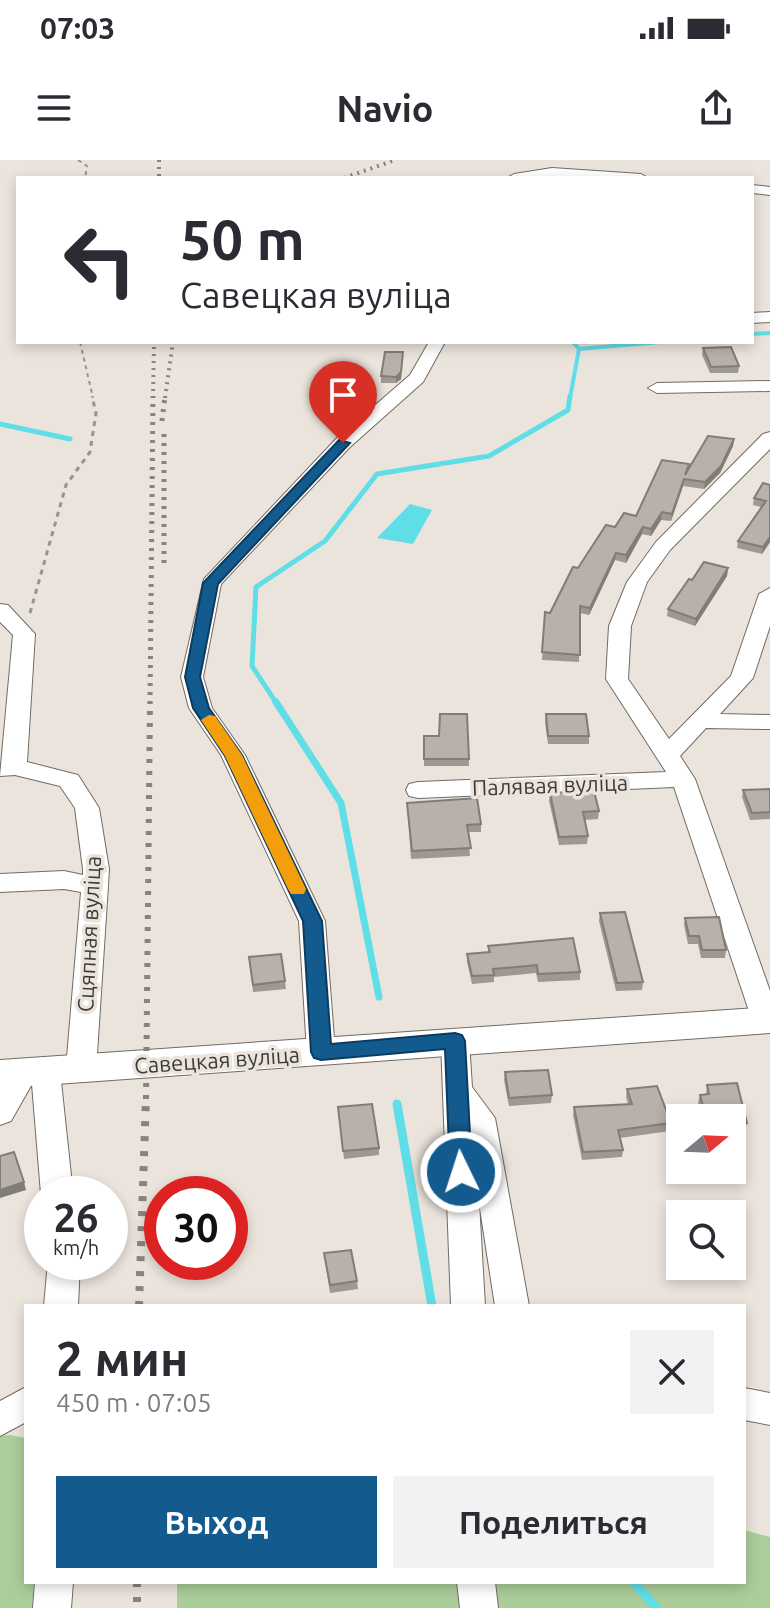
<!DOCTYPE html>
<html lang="ru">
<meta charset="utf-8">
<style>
body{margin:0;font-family:Ubuntu,sans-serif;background:#f2f2f3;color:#2b2b33;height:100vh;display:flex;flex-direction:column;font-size:30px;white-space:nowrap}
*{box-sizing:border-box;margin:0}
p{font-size:26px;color:#7c7c81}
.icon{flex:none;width:44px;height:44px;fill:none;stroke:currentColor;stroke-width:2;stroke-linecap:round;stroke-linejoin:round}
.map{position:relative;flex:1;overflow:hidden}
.panel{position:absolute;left:24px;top:1144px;width:722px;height:280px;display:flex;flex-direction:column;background:#fff;border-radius:0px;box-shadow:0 4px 12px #0003}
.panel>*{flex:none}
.banner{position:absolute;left:16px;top:16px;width:738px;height:168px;border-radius:0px;box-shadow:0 4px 12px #0003;background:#fff;color:#2b2b33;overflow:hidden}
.needle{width:52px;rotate:71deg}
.tools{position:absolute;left:666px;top:944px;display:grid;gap:16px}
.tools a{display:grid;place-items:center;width:80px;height:80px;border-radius:0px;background:#fff;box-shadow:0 4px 12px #0003;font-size:40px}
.speed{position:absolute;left:24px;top:1016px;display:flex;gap:16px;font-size:40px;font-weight:700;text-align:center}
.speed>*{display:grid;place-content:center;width:104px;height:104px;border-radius:50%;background:#fff;box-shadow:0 4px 12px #0003;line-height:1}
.speed small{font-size:20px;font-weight:400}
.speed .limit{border:12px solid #d22;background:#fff;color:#111}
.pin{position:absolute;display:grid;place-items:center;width:68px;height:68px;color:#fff;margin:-82px -34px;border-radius:50% 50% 50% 0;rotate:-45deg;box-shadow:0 0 8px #0007}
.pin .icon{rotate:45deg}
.me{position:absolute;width:88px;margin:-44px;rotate:356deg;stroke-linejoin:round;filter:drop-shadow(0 0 6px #0008)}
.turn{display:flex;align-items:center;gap:28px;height:168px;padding:0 32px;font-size:36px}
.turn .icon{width:104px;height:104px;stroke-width:2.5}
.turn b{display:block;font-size:56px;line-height:68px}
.round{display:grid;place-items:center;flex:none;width:84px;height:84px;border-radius:0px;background:#f2f2f3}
.summary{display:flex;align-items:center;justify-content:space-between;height:136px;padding:0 32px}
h1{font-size:48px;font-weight:700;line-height:60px}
.cta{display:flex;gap:16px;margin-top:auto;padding:16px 32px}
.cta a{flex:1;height:92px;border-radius:0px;background:#135b8f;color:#fff;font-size:32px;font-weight:700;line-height:92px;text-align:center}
.cta a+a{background:#f2f2f3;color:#2b2b33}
.status{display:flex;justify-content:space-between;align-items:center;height:56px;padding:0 40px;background:#fff;direction:ltr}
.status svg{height:22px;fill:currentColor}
header{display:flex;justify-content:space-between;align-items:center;height:104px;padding:0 32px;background:#fff;font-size:36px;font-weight:700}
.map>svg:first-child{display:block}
</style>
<div class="status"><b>07:03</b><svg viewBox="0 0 49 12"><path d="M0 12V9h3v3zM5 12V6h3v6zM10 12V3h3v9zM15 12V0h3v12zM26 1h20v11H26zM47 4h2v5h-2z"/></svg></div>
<header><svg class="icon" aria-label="menu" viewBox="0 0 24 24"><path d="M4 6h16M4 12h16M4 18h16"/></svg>Navio<svg class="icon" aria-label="share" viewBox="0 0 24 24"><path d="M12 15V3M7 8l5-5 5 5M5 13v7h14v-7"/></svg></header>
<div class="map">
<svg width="770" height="1448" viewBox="0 0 770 1448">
<rect width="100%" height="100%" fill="#ebe4dc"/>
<!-- green -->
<g fill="#abcd9a">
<path d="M10,1275l16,3v144h8l-2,26h-32v-172z"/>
<path d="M744,1370l26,7v71h-593v-26h567z"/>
</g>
<!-- water -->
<path fill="#60dee8" d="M410,344l22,6 -19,34 -36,-6z"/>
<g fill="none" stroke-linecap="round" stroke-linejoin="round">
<!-- stream-far3 -->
<g stroke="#60dee8" stroke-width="4">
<path d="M752,174l18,-1"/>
<path d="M579,189l81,-7"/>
<path d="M570,238l9,-49 -6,-7"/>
</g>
<!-- stream-far2 -->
<g stroke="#60dee8" stroke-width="5">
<path d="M0,264l70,15"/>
<path d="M277,544l-25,-38 4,-79 69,-46 52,-67 112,-18 79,-46 2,-14"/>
</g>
<!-- stream-far1 -->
<path stroke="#60dee8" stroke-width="7" d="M276,542l65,101 38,194"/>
<!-- stream -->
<g stroke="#60dee8" stroke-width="9">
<path d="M397,944l35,202"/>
<path d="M633,1422l24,26"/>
</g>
<defs>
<g id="minor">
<path d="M552,8l89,6 7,4h-141l7,-4z"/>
<path d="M752,25l18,2v8l-18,-2z"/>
<path d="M770,152v10l-18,1v-10z"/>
<path d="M429,182h16l-22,40 -73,65 -129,137 -18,93 9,31 33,47 80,166 10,131 -4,8 -10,3 -10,-3 -4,-8 -8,-131 -78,-166 -32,-47 -8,-31 23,-98 132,-140 74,-64z"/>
<path d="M770,221v10l-113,2 -9,-5 9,-5z"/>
<path d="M770,272v17l-100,101 -23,32 -16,44 -3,53 41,60 62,-63 28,-82 11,-6v38l-17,52 -33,36 50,1v14l-64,-1 -26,28 15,23 75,212v38l-14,-2 -4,-7 -78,-233 -256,11 -9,-2 -3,-6 3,-6 9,-2 248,-10 -60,-93 3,-53 18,-44 29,-40 107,-108z"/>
<path d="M0,444l8,1 27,29 -8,128 51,13 21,33 10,61 -1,17 -12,183 -5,8 -10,3 -10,-3 -5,-8 15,-177 -17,-3 -64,3v-18l64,-3 19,4v-6l-8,-61 -15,-22 -45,-11 -15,1 13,-141 -13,-13z"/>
<path d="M455,870l10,3 4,8 3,46 23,31 34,188h-34l-16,-104 6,104h-34l-10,-265 4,-8z"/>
<path d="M45,901l10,3 5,8 13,122h-32l-9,-110 -21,37 -11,4v-38l13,-22 10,-3 11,4z"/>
<path d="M48,1102h32l-2,44h-34z"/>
<path d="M26,1227v35l-26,14v-35z"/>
<path d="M744,1228l26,5v32l-26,-5z"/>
<path d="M35,1422h38l-2,26h-38z"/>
<path d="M457,1422h38l3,26h-38z"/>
</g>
<path id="major" d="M770,847v26l-770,55v-28z"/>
</defs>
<!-- minor casing -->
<use href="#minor" stroke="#726b64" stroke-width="2"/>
<!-- major casing -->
<use href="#major" stroke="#726b64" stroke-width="2"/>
<!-- path-far1 -->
<g stroke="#97938d" stroke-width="2" stroke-dasharray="4 4" stroke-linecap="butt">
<path d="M78,0l9,6 -2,12"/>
<path d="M80,182l13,56"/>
</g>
<!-- path -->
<path stroke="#97938d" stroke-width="3" stroke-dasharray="5 5" stroke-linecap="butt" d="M30,453l36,-128 24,-33 6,-39 -4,-17"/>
<!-- minor -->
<use href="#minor" fill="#fff" fill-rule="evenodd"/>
<!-- major -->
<use href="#major" fill="#fff" fill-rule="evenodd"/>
<!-- rail-far3 -->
<g stroke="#87837e" stroke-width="4" stroke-dasharray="2 5" stroke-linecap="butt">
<path d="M159,0v18"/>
<path d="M344,18l51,-18"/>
<path d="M153,238l1,-56"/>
<path d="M165,238l8,-56"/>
</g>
<!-- rail-far2 -->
<g stroke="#87837e" stroke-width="5" stroke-dasharray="3 6" stroke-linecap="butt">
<path d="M162,261l3,-25"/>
<path d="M164,274v131"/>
<path d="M150,544l3,-308"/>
</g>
<!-- rail-far1 -->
<path stroke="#87837e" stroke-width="6" stroke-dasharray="4 8" stroke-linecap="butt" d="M146,939l4,-397"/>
<!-- rail -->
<g stroke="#87837e" stroke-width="8" stroke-dasharray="5 10" stroke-linecap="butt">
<path d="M139,1146l7,-209"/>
<path d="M137,1422v26"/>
</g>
</g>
<!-- wall -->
<g fill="#9d9891">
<path d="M703,188l36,18 -1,7h-28l-8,-18z"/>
<path d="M403,199l-2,20 -5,4h-15v-7z"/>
<path d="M734,279l-1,7 -13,27 -16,16 -21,-3 -12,35 -10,-1 -10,16 -9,-2 -16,29 -11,-3 -26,55 -9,-2 -1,49 -37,-2 3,-48 5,1 28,-45 37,-41 21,-11 52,-46z"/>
<path d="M770,325v57l-8,12 -25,-6 1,-7 23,-34 -8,-2 1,-7z"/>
<path d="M728,408l-1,8 -32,50 -28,-10 1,-7 24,-29z"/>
<path d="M546,554l43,22v8h-41l-3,-22z"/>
<path d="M424,576h15l30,23v7h-45z"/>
<path d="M770,629v30l-20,1 -8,-23 1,-7z"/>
<path d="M550,633l49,18 -1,8 -13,1 3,16 -1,8 -28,1 -10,-44z"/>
<path d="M407,643l74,21v8h-13l2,24 -59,3z"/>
<path d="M600,753l43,69 -1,8 -26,1 -17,-70z"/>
<path d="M685,758l41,32 -1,8h-24l-3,-14h-10l-4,-19z"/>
<path d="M488,786l92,26v8l-42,2 -2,-9 -42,4v5l-22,2 -5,-22v-8l21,-2z"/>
<path d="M249,797l36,24 1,8 -33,3z"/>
<path d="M505,912l47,23 -1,8 -42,3 -5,-26z"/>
<path d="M707,925l40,38 -2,8 -13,1v-14h-30l-4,-15 2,-8h6z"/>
<path d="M627,929l44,34 -1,8 -50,7 3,12 -1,7 -40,3 -9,-45 1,-8 54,-3 -2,-7z"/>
<path d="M338,947l41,41v7l-35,4z"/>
<path d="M324,1093l33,28 1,8 -28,4z"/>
</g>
<!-- shaded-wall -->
<g fill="#807c76">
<path d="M403,192l-2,27 -5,4v-6z"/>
<path d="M734,279l-1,7 -13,27 -16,16 1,-7z"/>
<path d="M684,319l-1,7 -12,35 1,-7z"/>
<path d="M662,352l-1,8 -10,16v-7z"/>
<path d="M643,367l-1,7 -16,29v-8z"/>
<path d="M770,377v5l-8,12 1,-7z"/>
<path d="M616,393l-1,7 -26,55 1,-7z"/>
<path d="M728,408l-1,8 -32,50 1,-7z"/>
<path d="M24,1022l2,8 -26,8v-8z"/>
</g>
<!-- building -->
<g fill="#b7b1a9" stroke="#807c76" stroke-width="2">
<path d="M731,187l8,19 -28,1 -8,-19z"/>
<path d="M385,192h18l-2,20 -5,5 -15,-1z"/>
<path d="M708,276l26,3 -13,27 -16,16 -21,-3 -12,35 -10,-2 -11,17 -8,-2 -17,28 -10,-2 -26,55 -10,-2v49l-38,-3 3,-40 5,1 23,-46 5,1 28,-43 9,2 9,-14 12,3 26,-56 27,4 -4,11z"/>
<path d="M763,323l7,2v52l-7,10 -25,-6 28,-40 -12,-3z"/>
<path d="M704,402l24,6 -32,51 -28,-10 21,-30 3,1z"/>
<path d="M440,554h27l2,45h-45v-23h15z"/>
<path d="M546,554h40l3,22h-41z"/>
<path d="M770,629v23l-18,1 -9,-23z"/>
<path d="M594,631l5,20 -16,1 5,24 -29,1 -9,-44z"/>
<path d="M477,638l4,26 -14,1 4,23 -59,3 -5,-48z"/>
<path d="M625,752l18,70 -26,1 -17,-70z"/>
<path d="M719,757l7,33h-24l-3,-14h-10l-4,-18z"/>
<path d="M573,778l7,34 -42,2 -1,-9 -44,4 1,6 -22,1 -5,-22 23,-2 -2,-6z"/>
<path d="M281,794l4,27 -32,4 -4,-28z"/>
<path d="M548,910l4,25 -43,3 -4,-26z"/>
<path d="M737,923l10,40 -15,1v-6h-26l-6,-23 9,-1 -2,-9z"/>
<path d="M657,926l14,37 -53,7 5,20 -40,2 -9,-45 58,-3 -5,-15z"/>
<path d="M372,944l7,44 -36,3 -5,-44z"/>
<path d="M14,992l10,30 -24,8v-34z"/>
<path d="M351,1090l6,31 -27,4 -6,-32z"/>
</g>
<!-- route -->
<path fill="#135b8f" stroke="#0c3b5d" stroke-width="2" d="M339,280l11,3 -132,141 -18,93 9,31 33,47 80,166 9,123 124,-11 7,2 3,6 7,131 -4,7 -7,2 -8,-2 -3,-7 -5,-123 -124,11 -7,-2 -3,-6 -8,-131 -78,-165 -32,-48 -8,-31 18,-94z"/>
<!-- slow -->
<path fill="#f59e0b" d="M209,555l6,1 27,39 64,134 -2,5h-13l-3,-5 -63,-133 -24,-36z"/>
<g text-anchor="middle" stroke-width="7" stroke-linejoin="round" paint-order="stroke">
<!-- street labels -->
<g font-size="22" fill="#3d3b38" stroke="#ebe4dc">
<text transform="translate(550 625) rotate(-2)" y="8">Палявая вуліца</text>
<text transform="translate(89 774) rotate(-87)" y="8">Сцяпная вуліца</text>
<text transform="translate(217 900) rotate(-4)" y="8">Савецкая вуліца</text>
</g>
</g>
</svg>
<div class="tools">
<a><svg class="needle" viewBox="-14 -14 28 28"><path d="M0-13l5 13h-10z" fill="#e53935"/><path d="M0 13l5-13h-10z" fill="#7c7c81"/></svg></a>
<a><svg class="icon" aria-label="search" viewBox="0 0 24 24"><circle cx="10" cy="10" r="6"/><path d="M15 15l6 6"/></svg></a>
</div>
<div class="speed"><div>26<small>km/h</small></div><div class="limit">30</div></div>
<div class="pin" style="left:343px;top:283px;background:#d93025"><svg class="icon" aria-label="arrive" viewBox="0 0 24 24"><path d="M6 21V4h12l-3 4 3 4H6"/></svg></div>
<svg class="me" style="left:461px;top:1012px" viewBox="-20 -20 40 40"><circle r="17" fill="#135b8f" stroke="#fff" stroke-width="3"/><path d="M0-11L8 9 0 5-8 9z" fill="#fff"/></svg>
<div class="banner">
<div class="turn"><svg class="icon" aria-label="left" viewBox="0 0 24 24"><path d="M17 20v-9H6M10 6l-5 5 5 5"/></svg><div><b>50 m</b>Савецкая вуліца</div></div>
</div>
<section class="panel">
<div class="summary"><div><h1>2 мин</h1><p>450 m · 07:05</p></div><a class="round"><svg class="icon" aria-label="close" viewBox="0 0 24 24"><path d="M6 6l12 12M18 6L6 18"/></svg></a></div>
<div class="cta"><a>Выход</a><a>Поделиться</a></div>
</section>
</div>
